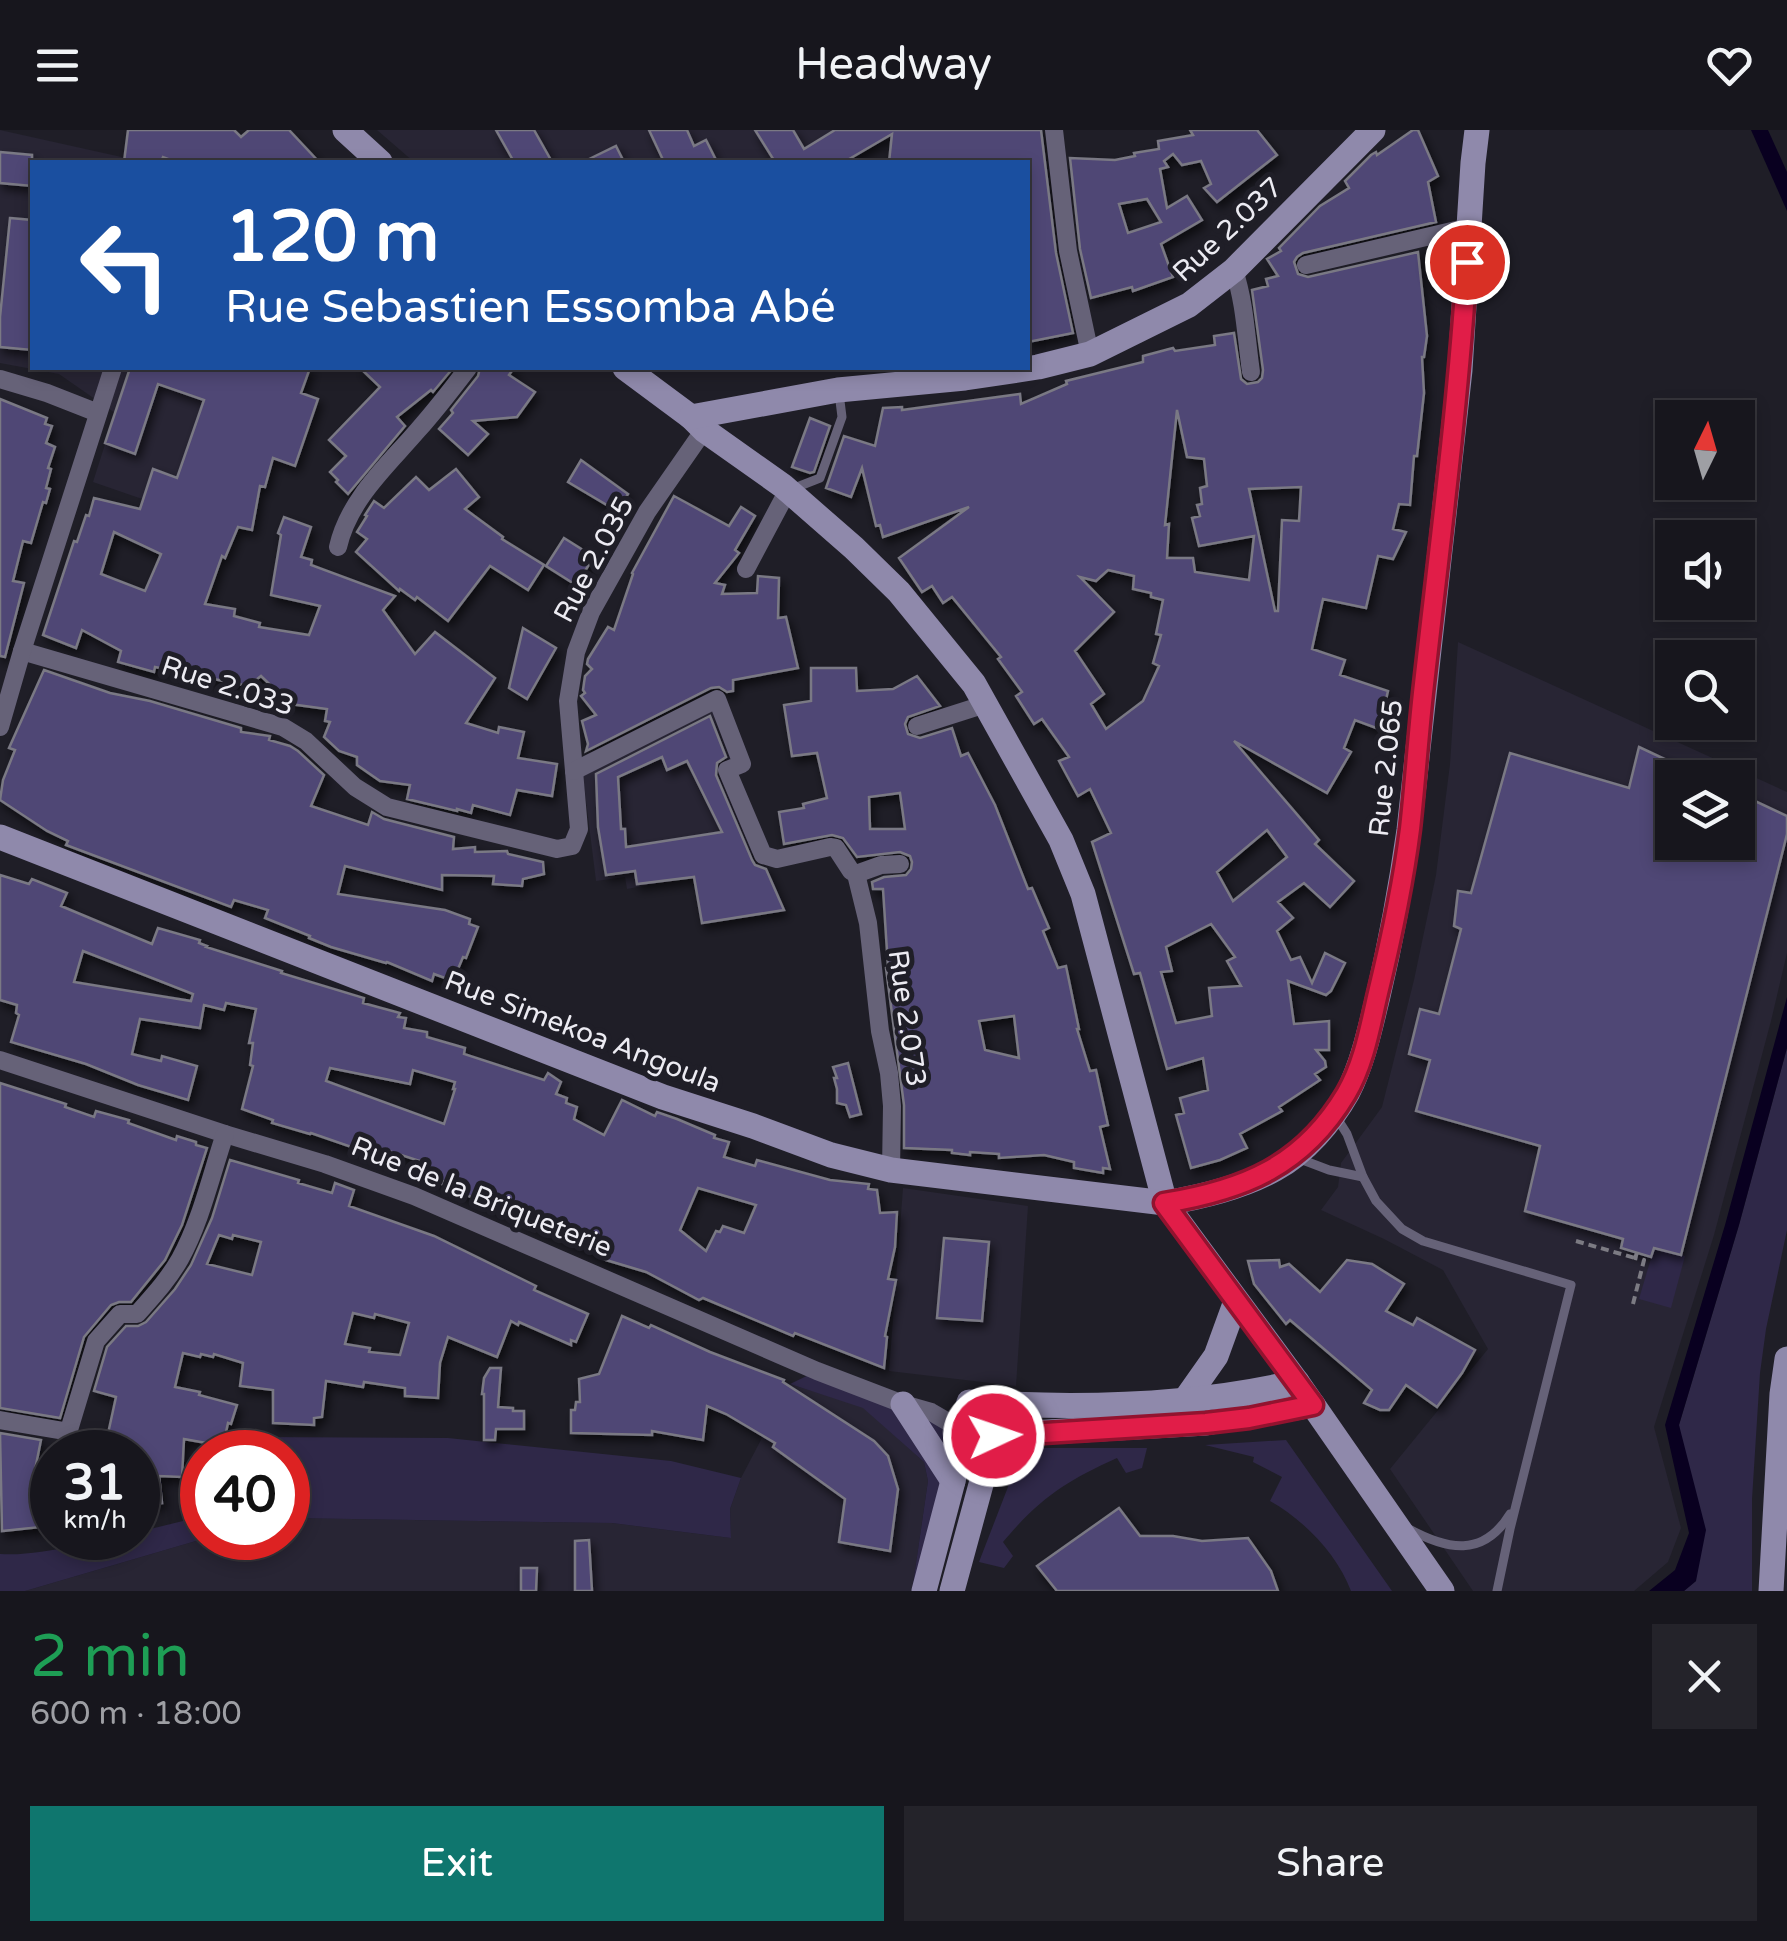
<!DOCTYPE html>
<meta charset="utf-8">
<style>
body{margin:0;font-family:"Varela Round",sans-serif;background:#24232a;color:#f1f3f6;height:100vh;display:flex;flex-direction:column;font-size:38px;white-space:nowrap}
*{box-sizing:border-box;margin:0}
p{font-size:32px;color:#9e9fa4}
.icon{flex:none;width:55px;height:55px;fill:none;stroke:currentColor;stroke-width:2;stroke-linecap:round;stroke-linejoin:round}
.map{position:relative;height:1461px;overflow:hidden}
.panel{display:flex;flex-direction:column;background:#17161d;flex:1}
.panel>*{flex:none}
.hud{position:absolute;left:30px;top:30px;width:1000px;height:210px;border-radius:0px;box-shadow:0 5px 15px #0003,0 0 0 2px #36353b;background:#1a4fa0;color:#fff;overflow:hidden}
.needle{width:65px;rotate:5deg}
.tools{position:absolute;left:1655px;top:270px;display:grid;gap:20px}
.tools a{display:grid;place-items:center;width:100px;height:100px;border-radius:0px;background:#17161d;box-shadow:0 5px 15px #0003,0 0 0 2px #36353b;font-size:50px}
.speed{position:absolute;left:30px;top:1300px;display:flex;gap:20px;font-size:50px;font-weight:700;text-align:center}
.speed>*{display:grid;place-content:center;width:130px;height:130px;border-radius:50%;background:#17161d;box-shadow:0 5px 15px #0003,0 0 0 2px #36353b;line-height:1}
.speed small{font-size:25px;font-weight:400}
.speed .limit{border:15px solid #d22;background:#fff;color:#111}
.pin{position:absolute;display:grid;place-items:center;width:85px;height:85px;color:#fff;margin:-42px;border:5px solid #fff;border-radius:50%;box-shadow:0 2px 10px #0007}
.me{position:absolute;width:110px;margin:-55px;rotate:87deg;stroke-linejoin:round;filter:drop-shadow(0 0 8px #0008)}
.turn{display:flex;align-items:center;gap:35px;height:210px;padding:0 30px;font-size:45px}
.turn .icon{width:130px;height:130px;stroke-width:2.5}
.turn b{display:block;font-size:70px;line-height:85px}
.round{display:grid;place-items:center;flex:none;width:105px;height:105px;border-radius:0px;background:#24232a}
.headline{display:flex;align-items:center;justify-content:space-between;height:170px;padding:0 30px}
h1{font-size:60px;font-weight:600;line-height:75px;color:#1e9e55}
.primary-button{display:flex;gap:20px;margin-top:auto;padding:20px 30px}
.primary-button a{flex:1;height:115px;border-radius:0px;background:#0f766e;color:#fff;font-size:40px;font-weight:600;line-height:115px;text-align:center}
.primary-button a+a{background:#24232a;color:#f1f3f6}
header{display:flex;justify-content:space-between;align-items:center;height:130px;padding:0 30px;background:#17161d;font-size:45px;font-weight:600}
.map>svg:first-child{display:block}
</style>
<header><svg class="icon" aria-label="menu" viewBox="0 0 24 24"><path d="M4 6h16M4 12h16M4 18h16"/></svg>Headway<svg class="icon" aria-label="heart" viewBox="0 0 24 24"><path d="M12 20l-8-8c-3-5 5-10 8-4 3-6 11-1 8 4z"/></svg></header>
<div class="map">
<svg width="1787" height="1461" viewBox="0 0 1787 1461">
<defs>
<filter id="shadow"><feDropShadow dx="3.5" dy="5.5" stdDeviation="5" flood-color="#0009"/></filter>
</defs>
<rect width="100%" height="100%" fill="#1f1e27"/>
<!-- built -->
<g fill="#282534" fill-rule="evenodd">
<path d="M0,0l144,32h-112v206h176l35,12 -46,138 -104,-36 22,-69 -56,-39 -59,-11z"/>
<path d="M377,0h536l-42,16 -27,16h-430z"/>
<path d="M1458,512l329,150v161l-16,68 -57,214 -60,192 27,101 -13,34 -34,29h-161l-83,-122 98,-120 -45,-79 -59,-31 -63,-29 17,-23 3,-24 41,-56 32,-127 22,-105 14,-111zM1672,648h66v64h-66z"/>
<path d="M715,577l24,54 -18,8 36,81 -21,15 -46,12 -63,12 -2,-12 -29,4 -14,-112 33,-8 -2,-9z"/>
<path d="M903,1058l125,18 -12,180 -127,-15z"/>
<path d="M790,1254l73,23 61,55 4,19 -16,110h-887l181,-53h82v-20l324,5 119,15 -1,-29 11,-31z"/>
</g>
<!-- green -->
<g fill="#2f2848">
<path d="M1787,918v182l-21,99 -6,44 -8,126v92h-68l12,-10 -17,-156 60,-200z"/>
<path d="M1654,1118l31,8 -14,52 -32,-9z"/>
<path d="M817,1241l145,59 -50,161 16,-110 -4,-19 -61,-54 -73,-24z"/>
<path d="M240,1307l208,1 223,23 70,17 -11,31 1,29 -119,-15 -324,-5v-66h-54z"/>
<path d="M1286,1310l106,151h-41c-14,-37 -47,-71 -81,-90l12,-24 -29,-15 1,-5 -49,-12z"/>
<path d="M1023,1318h124l-5,20 -16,5 -9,-15c-51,23 -77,40 -114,84l10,14 -9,12 -25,-6z"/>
<path d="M202,1374v34h4l-181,53h-25v-37c44,3 93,-16 138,-16v-6l49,-12z"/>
</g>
<!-- water -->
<g fill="#090020">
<path d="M1751,0h17l19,42v39z"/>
<path d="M1787,867v51l-48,177 -60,200 27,105 -10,51 -12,10h-35l26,-21 14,-37 -24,-108 60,-200z"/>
</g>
<!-- building -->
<g fill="#504674" stroke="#7a7984" stroke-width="2.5" fill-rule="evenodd" filter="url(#shadow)">
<path d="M128,0h106l7,7 8,-7h40l30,32h-143l-13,-5 -2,5h-37z"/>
<path d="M496,0h38l18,32h-38z"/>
<path d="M649,0h38l7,16 12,-6 11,22h-53z"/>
<path d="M755,0h38l11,19 31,-19h206l15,123 17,80 -45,9v-180h-139l3,-28 -48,28h-69z"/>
<path d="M1190,0h67l20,25 -60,47 -13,-14 7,-4 -10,-23 -19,4 -9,-11 -9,7 4,6 -8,2 7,39 20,-12 15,24 -41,24 12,33 -40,14 -1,-4 -41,11 -11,-49 -10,-91 45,2 20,-4 -1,-3 25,-4 -1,-8 35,-6zM1147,69l14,23 -33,11 -9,-29z"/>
<path d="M1413,0h5l20,46 -10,6 8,40 -133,31 -6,4 -3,5 4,12 10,3 110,-25 9,84 -3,21h-2l2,36 -7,63h-3l-4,49 -11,-1 -6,25 13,3 -13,27 -15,-3 -12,52 -43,-9 -11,50 33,11 -5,15 48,16 -9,38 -24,-9 -11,28 7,4 -24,41 -93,-52 85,99 -4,4 39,37 -24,26 -26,-24 -26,19 15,16 -16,13 14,29 9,-3 12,26 13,-30 20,10 -14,28 -5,4 -38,-14 6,43 35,-3v29h-13l9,11 1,6 -11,7 5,6 -41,27 3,4 -42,23 7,14 -27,12 -29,8 -15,-53 8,-2 -4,-15 28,-8 -5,-32 -36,11 -27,-96 -6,1 -42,-132 19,-9 -21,-44 -12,7 -19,-35 10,-4 -27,-38 -8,5 -18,-28 6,-4 -24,-33 3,-2 -49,-60 -9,6 -11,-17 -10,6 -23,-34 70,-51 -86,30 -3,-12 -4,1 -14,-58 -11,29 -25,-9 18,-52 31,10 8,-38 19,-1v3l118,-16 1,10 46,-20 -1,-3 77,-19v-6l30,-8 2,3 40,-6 -1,-9 20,-3 7,46 6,5 11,-2 4,-4 1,-8 -11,-80 16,-4 -2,-7 12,-3 -11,-17 14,-8 -2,-3 41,-42 29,-18 -4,-7 26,-26 5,-3 1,3zM1177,280l10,47 17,2 3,27 -7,2 2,16 -5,1 3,11 -8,2 7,28 55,-10 -5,44 -54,-8 -2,-14h-26l2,-34 -4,1zM1301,357l-2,34 -17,-1 -4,91h-3l-26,-122zM1108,440l26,6 -1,13 18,4v4l12,3 -7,34 5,1 -8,28 6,3 -16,35 -37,28 -15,-25 13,-10 -29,-43 39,-39 -34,-35 16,4zM1267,700l20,27 -54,44 -16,-29zM1211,794l24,33 -8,4 14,25 -32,2 3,28 -36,7 -15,-51 11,-1 -6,-24z"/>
<path d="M616,16l8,16h-41z"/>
<path d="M0,22l32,3v31l-32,-3z"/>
<path d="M10,88l22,2v79l-2,21 2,1v29l-32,-3v-30z"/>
<path d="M130,238h180l-9,25 17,6 -23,67 -22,-8 -8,29 -5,-1 -8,44 -14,-3 -13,31 -3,-2 -17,48 30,5 -1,7 26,7 -1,4 50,8 11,-29 -49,-11 10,-60 -3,-2 6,-16 27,10 -10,30 11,3 -1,5 84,31 -12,14 32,44 20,-22 60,46 -29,45 32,10 1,-6 25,5 -6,26 39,6 -5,32 -35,-6 -7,25 -37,-10 -2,8 -14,-4v2l-50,-12 3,-14 -30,-4 -23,-16v-8l-18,-6 -15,-14 6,-15 -5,-1 2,-12 -37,-5 -29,-28 -5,4 14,21 -24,-4 2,-11 -93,-19 -1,5 -36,-10 3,-11 -39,-21 -6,18 -33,-13 31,-94 3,1 9,-27 3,1 5,-18 46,11 13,-40 24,9 27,-78 -46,-16 -23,70 -30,-11zM114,402l47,22 -16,37 -44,-17z"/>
<path d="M360,238h93l-20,24 -2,-2 -34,27 8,9 -57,68 -12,-12 2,-2 -8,-8 16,-16 -17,-16 51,-53z"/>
<path d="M480,238h34l-5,7 26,17 -18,25 -44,4 15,13 -20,21 -29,-26 14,-16 -2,-3 27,-34z"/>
<path d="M0,269l47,19 -2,6 7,2 -6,17 9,4 -7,21 3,1 -5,19 4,1 -4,14 -3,-1 -12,41 -8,-2 -10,40 11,2 -19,74 -5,-1z"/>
<path d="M810,288l20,8 -16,46 -4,1 -18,-6z"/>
<path d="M581,330l47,34 -11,17 -49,-29z"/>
<path d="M456,339l23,28 -14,12 38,28 -1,2 42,26 -16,25 -38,-24 -42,55 -31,-24 -2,3 -15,-11 -1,2 -43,-39 11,-13 -10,-7 10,-16 -2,-1 9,-14 10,7 32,-31 13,13z"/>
<path d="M674,366l55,30 12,-19 14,9 -20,34 4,3 -24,30 10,2 -3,9 35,-1 1,-17 21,2 -1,40 8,-1 12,51 -65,12v11l-6,1 -8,-5 -8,1 -125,63 2,-7 -6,-23 14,-6 -15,-19 4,-3 -2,-3 2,-14 7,-7 -5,-5 1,-5 20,-32 6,3 19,-56 -1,-1z"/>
<path d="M564,408l30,19 -18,28 -30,-19z"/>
<path d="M523,498l33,20 -29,51 -18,-11z"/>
<path d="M811,538h45l1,23 36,-2 24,-13 23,30 -32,11 -3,7 3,10 12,4 32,-10 9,28 7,-3 27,52 33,84 4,-1 17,40 -6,3 15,37 8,-2 13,63h-2l13,42 6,-1 12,55 -8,2 10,42 -7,-1v5l-29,-5v-6l-30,-7 -45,3v-4l-29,-2v3l-18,-2v-3l-48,-2v-43l-18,-137 2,-1 -5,-78h-10l-1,-7 12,-5 22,-2 5,-6 1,-7 -2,-6 -10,-4 -43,5 -14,-19 -11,-3 -48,9 -5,-32 25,-4 -1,-4 24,-6 -10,-45 -25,3 -8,-51 27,-4zM900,663l5,36h-35l-1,-32zM1014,886l5,42 -34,-8 -6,-29z"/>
<path d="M44,540l66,23 40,8 91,27v4l29,4 -1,4 21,6 8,5 26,24 -13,31 57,19 4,-13 12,7 70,18 -1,12 22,-2v5l32,-1 1,3 35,8 1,12 -21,5 -1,7 -29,-2 1,-8 -52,-1v15l-97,-24 -7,28 107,16 25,9 -1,5 9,3 -12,31 -3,-1 -10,24 -19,-7 -2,7 -45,-19 -1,1 -55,-16 -22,-9 1,-2 -45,-18 3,-8 -34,-10 -3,7 -165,-62 2,-4 -21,-10 -47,-31 3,-20 12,-30 -6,-2z"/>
<path d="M710,586l16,41 -9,6 -1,12 36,85 3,5 11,4 18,41 -82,13 -8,-46 -57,7 -2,-13 -29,4 -8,-48 -2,-53zM662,627l5,13 20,-9 35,71 -96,15 -1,-18h-4l-3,-52z"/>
<path d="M1639,617l66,31h-33v64h66v-49l49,23v18l-106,421 -27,-7 -3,9 -30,-9 2,-9 -98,-28 15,-65 -124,-35 14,-51 -21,-6 11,-45 19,5 22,-85 -7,-3 4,-35 13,2 39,-140 119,35z"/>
<path d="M0,745l29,9 3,-5 35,14 -6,13 91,38 6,-16 42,12 -1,3 8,3 -1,1 76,24 -1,2 83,25 -1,5 37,10 -2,4 8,1 -2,10 23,4v5l38,11 -1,6 80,26 4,-7 13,9 -5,12 11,4 -1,5 11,4 -3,12 30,16 18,-35 33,16 2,-4 20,7 38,16 -1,3 15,4 -5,15 31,9 2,-6 73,20 39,4 -1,5 9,1 3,23 17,-1 -2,35 -7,32 8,1 -11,56 2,1 -3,31 -89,-35 -2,3 -90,-38 -4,2 -53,-28 -40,-12 -26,-15v1l-138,-62 1,-3 -18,-6 4,-11 -43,-14 -3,8 -72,-25 -1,1 -38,-11 1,-3 -31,-11 11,-43 -3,-1 3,-22h-4l7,-34 -30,-6 -2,7 -20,-5 -4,23 -60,-9 -8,35 29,7 1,-5 35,10 -9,34 -50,-15 -52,-21 -75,-22 8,-27 -3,-2 1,-8 -17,-5zM83,821l110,43 -2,7 -117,-19zM330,938l80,16 3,-14 42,12 -2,7h2l-11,35 -118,-43zM698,1058l58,17 -12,28 -21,-7 -3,6 -4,-1 -10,20 -26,-21z"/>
<path d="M848,933l13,51 -11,3 -4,-12 -9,-2v-14l-3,-11h3l-4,-11z"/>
<path d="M0,953l66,21 -1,3 29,10 2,-6 33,9 -1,3 48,17 1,-4 19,6v3l11,3 -25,77 -17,35 -34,42h-12l-8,3 -27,32 -24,81 -60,-10z"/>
<path d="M230,1030l69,20 -1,3 34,10 3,-10 19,7 -5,16 85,30 102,50 -2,4 54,24 -12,28 -5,-2v5l-52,-23 -1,3 -7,-4 -14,36 -49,-20 -8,26 -2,35 -33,-2v-8l-41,-6 -1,5 -37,-6 -4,36 -8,1v7l-41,-2v-33l-33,-4 3,-23 -29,-9 -1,3 -12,-3 -1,3 -17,-4 -8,34 25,5 -1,3 38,10 -6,19 -3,-1 -5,23 -39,-7 -2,38 -23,-1 3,27 -22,2 -2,-53h-34l12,-55 -22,-6 13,-44 19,-21h12l8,-4 29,-33 16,-24 21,-47zM219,1105l13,4 1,-4 28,7 -9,33 -45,-11zM353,1183l21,5 1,-4 34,9 -9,32 -31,-3 1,-4 -25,-4z"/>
<path d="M944,1108l45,4 -7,79 -45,-3z"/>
<path d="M1279,1130l1,7 9,-3 31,28 27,-32 25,4 32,20 -18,27 27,14 4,-7 58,32 -13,23 -25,34 -31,-22 -17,25h-9l-16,-7 8,-13 -82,-70 -4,4 -32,-40 -6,-23z"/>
<path d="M622,1186l27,12 2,-3 59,27 74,28 -1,2 91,59 14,15 10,33 -8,62 -51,-9 6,-43 -72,-52 2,-4 -49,-29 -19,-8 -4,34 -51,-9v4l-81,-2v-23h4l1,-8h4l-1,-23 20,-5z"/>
<path d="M490,1238h11l-3,39 15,1v3h11v18h-28l-1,11h-11v-46h-2l2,-16z"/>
<path d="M0,1303l41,7 -6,30 10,1 -5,32 1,24 -39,4z"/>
<path d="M1119,1378l21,28h33l29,5 46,-3 23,33 7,20h-221l-20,-25z"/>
<path d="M589,1410l3,51h-17v-50z"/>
<path d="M521,1438h16l-1,23h-15z"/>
</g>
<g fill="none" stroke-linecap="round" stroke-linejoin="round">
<!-- path -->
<g stroke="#7c7b83" stroke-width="4" stroke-dasharray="8 5" stroke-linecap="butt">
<path d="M1576,1111l59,17"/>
<path d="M1633,1174l11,-44 -9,-2 2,-5"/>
</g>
<!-- lane -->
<g stroke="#666278" stroke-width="9">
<path d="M792,359l28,-11 22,-61 -3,-24"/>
<path d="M1335,985l12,19 16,43 13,24 26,28 21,12 148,44 -61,244 -13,62"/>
<path d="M1300,1029l29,11 34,7"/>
<path d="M1407,1398c40,22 76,30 103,-14"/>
</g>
<!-- street -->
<g stroke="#666278" stroke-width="18">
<path d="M1054,0l14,121 22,103"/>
<path d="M1306,135l163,-38"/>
<path d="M1234,140c11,33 12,67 17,102"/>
<path d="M0,249l47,14 51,20"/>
<path d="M338,417c11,-48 49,-81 80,-117 18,-20 34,-41 50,-62"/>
<path d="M746,439l42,-79"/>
<path d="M22,521l261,76 23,14 49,46 32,20 170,42 15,-3 7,-17 -11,-128 8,-49 15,-40 56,-100 57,-82"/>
<path d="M917,596l69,-22"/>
<path d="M0,597l22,-76 91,-283"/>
<path d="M574,641l143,-72 25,65 -15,6 36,85 14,4 53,-12 6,1 15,23 5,3 25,-9 19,-1"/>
<path d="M856,744l12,49 12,108 9,42 3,33 -1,64"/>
<path d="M0,930l225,74 100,30 89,32 403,175 86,33 28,8 31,18"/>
<path d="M0,1290l64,11 5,-1 27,-89 24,-27h17c16,-18 31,-34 43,-55 21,-38 31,-84 45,-125"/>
</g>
<!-- secondary -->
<g stroke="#8f89ab" stroke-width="25">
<path d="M345,0l35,32"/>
<path d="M625,238l66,49 13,13 79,56 71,62 45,44 75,92 87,156 22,54 82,309 132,179 145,209"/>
<path d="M691,287l147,-27 127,-12 73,-11 52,-13 99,-49 45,-35 139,-140"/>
<path d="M0,707l663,260 90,29 78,29 60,15 274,33c37,-6 76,-15 110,-34 30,-16 56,-47 73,-77 15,-30 22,-63 30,-96 13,-55 23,-110 31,-166l51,-460 13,-207 4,-33"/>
<path d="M1185,1270l31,-44 20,-55"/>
<path d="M903,1274l50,77"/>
<path d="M962,1300l32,5 212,-12 107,-18"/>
<path d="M924,1461l29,-110 16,-79c109,7 222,5 328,-20"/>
<path d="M952,1461l46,-169"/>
<path d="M1771,1461l11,-197 5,-35"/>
</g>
</g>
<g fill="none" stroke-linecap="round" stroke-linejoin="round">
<defs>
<path id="route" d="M994,1306l212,-13 43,-5 64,-13 -149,-202c80,-13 139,-37 182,-109 18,-30 24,-67 32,-101 13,-53 25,-109 32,-164 5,-45 8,-90 13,-136 16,-143 35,-286 44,-431"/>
</defs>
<!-- route casing -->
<use href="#route" stroke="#92132f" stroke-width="25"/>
<!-- route -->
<use href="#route" stroke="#e11d48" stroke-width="18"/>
</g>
<g text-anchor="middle" stroke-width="10" stroke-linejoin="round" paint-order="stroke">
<!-- street labels -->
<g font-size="28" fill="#ecebf2" stroke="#1f1e27">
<text transform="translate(1227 99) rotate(-43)" y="10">Rue 2.037</text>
<text transform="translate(593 429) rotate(-62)" y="10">Rue 2.035</text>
<text transform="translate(228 555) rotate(18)" y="10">Rue 2.033</text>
<text transform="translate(1385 638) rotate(-84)" y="10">Rue 2.065</text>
<text transform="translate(908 888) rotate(82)" y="10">Rue 2.073</text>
<text transform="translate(583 901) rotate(21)" y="10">Rue Simekoa Angoula</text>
<text transform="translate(482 1066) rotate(22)" y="10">Rue de la Briqueterie</text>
</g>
</g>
</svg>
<div class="tools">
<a><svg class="needle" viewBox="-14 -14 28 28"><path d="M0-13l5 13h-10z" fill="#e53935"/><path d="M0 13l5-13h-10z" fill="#9e9fa4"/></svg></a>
<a><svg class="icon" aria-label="sound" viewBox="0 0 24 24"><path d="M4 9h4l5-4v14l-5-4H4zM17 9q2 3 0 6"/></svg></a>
<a><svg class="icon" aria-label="search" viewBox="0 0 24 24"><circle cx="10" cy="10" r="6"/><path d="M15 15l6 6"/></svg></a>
<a><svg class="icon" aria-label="layers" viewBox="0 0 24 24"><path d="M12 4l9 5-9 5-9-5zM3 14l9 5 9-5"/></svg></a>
</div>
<div class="speed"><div>31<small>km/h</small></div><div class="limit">40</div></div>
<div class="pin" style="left:1467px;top:132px;background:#d93025"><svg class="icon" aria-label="arrive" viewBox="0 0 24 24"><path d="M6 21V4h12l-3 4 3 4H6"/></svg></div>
<svg class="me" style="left:994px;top:1306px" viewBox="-20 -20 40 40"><circle r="17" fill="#e11d48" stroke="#fff" stroke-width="3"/><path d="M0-11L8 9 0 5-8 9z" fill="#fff"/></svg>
<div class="hud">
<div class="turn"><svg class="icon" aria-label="left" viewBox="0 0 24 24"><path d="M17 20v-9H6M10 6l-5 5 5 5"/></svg><div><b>120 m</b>Rue Sebastien Essomba Abé</div></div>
</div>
</div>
<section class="panel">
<div class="headline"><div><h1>2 min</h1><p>600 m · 18:00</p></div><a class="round"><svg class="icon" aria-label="close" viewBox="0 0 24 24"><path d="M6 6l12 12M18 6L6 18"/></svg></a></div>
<div class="primary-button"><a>Exit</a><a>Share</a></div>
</section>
